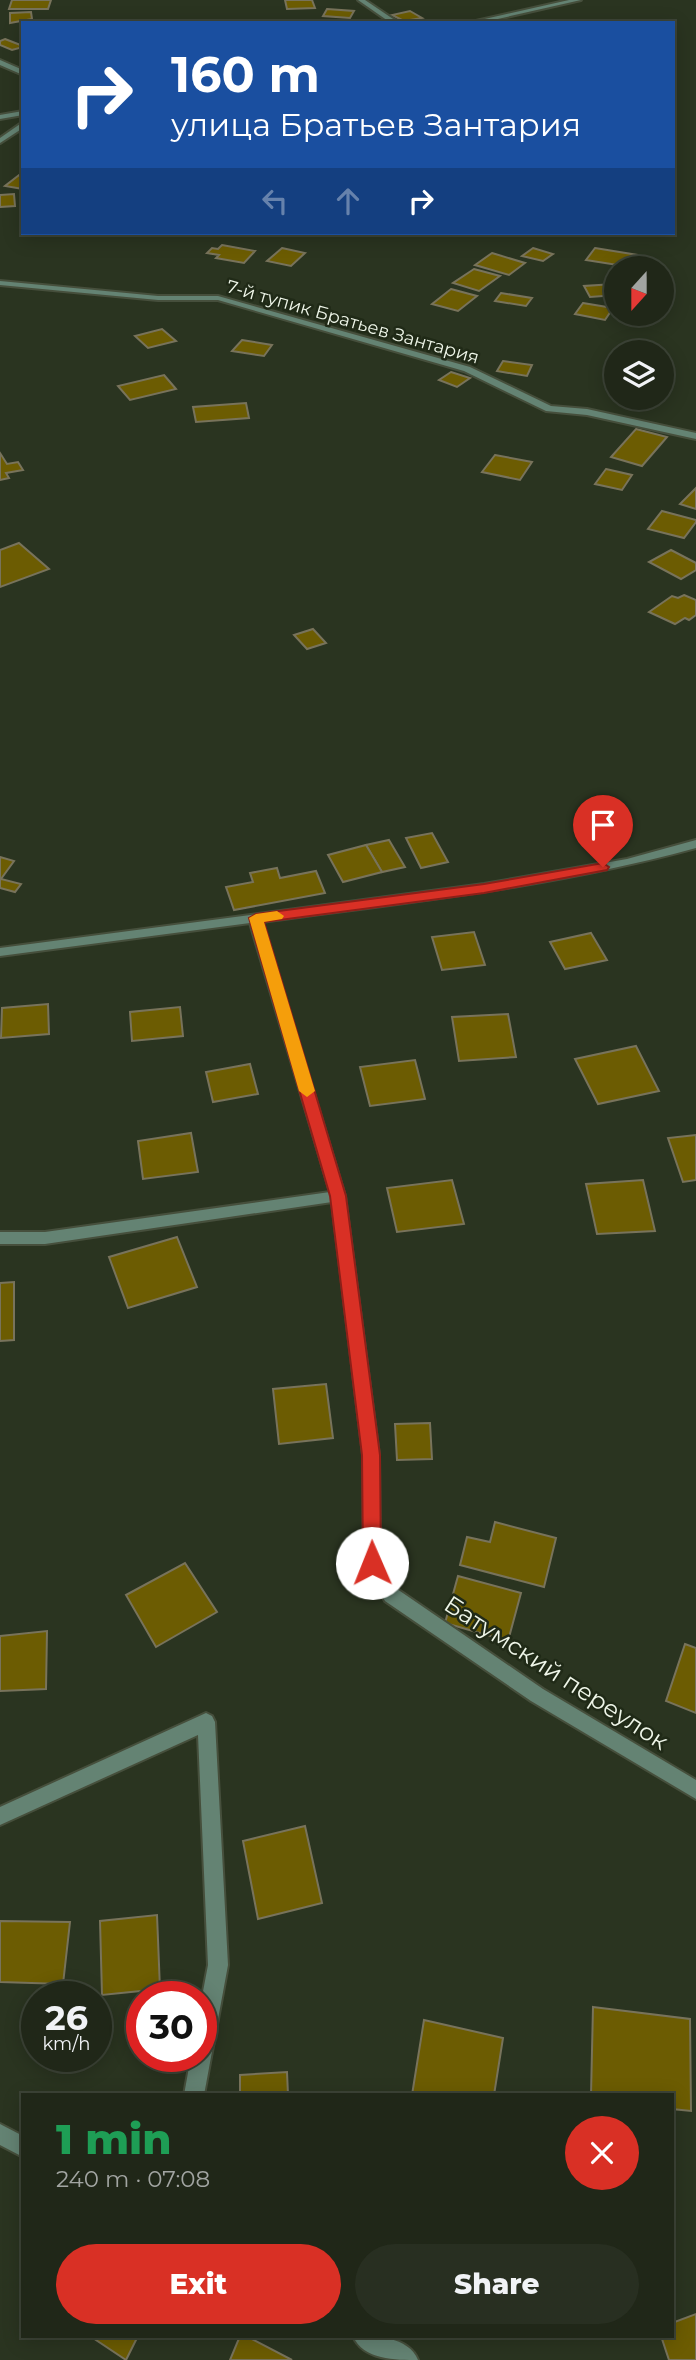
<!DOCTYPE html>
<meta charset="utf-8">
<style>
body{margin:0;font-family:Montserrat,sans-serif;background:#282f21;color:#f1f3f6;height:100vh;display:flex;flex-direction:column;font-size:26px;white-space:nowrap}
*{box-sizing:border-box;margin:0}
p{font-size:23px;color:#a2a5a2}
.icon{flex:none;width:38px;height:38px;fill:none;stroke:currentColor;stroke-width:2;stroke-linecap:round;stroke-linejoin:round}
.map{position:relative;flex:1;overflow:hidden}
.sheet{position:absolute;left:21px;top:2093px;width:653px;height:245px;display:flex;flex-direction:column;background:#202718;border-radius:0px;box-shadow:0 4px 18px #0003,0 0 0 2px #3d4437}
.sheet>*{flex:none}
.banner{position:absolute;left:21px;top:21px;width:654px;height:214px;border-radius:0px;box-shadow:0 4px 18px #0003,0 0 0 2px #3d4437;background:#1a4fa0;color:#fff;overflow:hidden}
.needle{width:46px;rotate:201deg}
.fabs{position:absolute;left:604px;top:256px;display:grid;gap:14px}
.fabs a{display:grid;place-items:center;width:70px;height:70px;border-radius:50%;background:#202718;box-shadow:0 4px 18px #0003,0 0 0 2px #3d4437;font-size:35px}
.speed{position:absolute;left:21px;top:1981px;display:flex;gap:14px;font-size:35px;font-weight:700;text-align:center}
.speed>*{display:grid;place-content:center;width:91px;height:91px;border-radius:50%;background:#202718;box-shadow:0 4px 18px #0003,0 0 0 2px #3d4437;line-height:1}
.speed small{font-size:18px;font-weight:400}
.speed .limit{border:10px solid #d22;background:#fff;color:#111}
.pin{position:absolute;display:grid;place-items:center;width:60px;height:60px;color:#fff;margin:-72px -30px;border-radius:50% 50% 50% 0;rotate:-45deg;box-shadow:0 0 7px #0007}
.pin .icon{rotate:45deg}
.me{position:absolute;width:77px;margin:-38px;rotate:359deg;stroke-linejoin:round;filter:drop-shadow(0 0 5px #0008)}
.turn{display:flex;align-items:center;gap:24px;height:147px;padding:0 35px;font-size:32px}
.turn .icon{width:91px;height:91px;stroke-width:2.5}
.turn b{display:block;font-size:49px;line-height:60px}
.lanes{display:flex;align-items:center;height:66px;padding:0 35px;background:#0003;justify-content:center;gap:35px;direction:ltr}
.lanes .off{opacity:.35}
.round{display:grid;place-items:center;flex:none;width:74px;height:74px;border-radius:37px;background:#282f21}
.overview{display:flex;align-items:center;justify-content:space-between;height:119px;padding:0 35px}
h1{font-size:42px;font-weight:800;line-height:52px;color:#1e9e55}
.primary-button{display:flex;gap:14px;margin-top:auto;padding:14px 35px}
.primary-button a{flex:1;height:80px;border-radius:42px;background:#d93025;color:#fff;font-size:28px;font-weight:800;line-height:80px;text-align:center}
.primary-button a+a{background:#282f21;color:#f1f3f6}
.map>svg:first-child{display:block}
</style>
<div class="map">
<svg width="696" height="2360" viewBox="0 0 696 2360">
<rect width="100%" height="100%" fill="#2a3420"/>
<!-- building -->
<g fill="#6c5c02" stroke="#78735b" stroke-width="2">
<path d="M12,0h39l-3,9h-39z"/>
<path d="M285,0h27l3,8 -28,1z"/>
<path d="M327,9l27,2 -4,7 -27,-2z"/>
<path d="M410,11l12,7 -18,3 -12,-6z"/>
<path d="M31,12l1,7 -22,4v-10z"/>
<path d="M5,39l18,7v1l-11,3 -12,-5v-4z"/>
<path d="M23,172v17l-18,-3z"/>
<path d="M14,194l1,12 -15,1v-12z"/>
<path d="M222,245l33,6 -11,12 -28,-5 3,-3 -12,-2 5,-5 6,1z"/>
<path d="M282,248l23,5 -14,13 -24,-5z"/>
<path d="M533,248l20,6 -10,7 -21,-5z"/>
<path d="M595,248l43,7 -8,12 -44,-7z"/>
<path d="M492,253l33,10 -16,12 -34,-10z"/>
<path d="M474,269l26,7 -21,15 -26,-8z"/>
<path d="M614,284l2,11 -26,2 -6,-11z"/>
<path d="M451,289l26,7 -19,15 -26,-7z"/>
<path d="M501,293l31,5 -6,8 -31,-5z"/>
<path d="M583,303l30,5 -8,12 -30,-6z"/>
<path d="M162,329l14,12 -28,7 -13,-12z"/>
<path d="M242,340l30,5 -8,11 -32,-5z"/>
<path d="M503,361l29,4 -5,11 -30,-5z"/>
<path d="M451,372l19,6 -13,9 -18,-7z"/>
<path d="M164,375l12,14 -46,11 -12,-14z"/>
<path d="M246,403l3,15 -53,4 -3,-15z"/>
<path d="M636,429l31,8 -25,29 -31,-9z"/>
<path d="M0,453l7,11 11,-2 5,8 -17,3 3,5 -9,2z"/>
<path d="M495,455l37,7 -12,18 -38,-8z"/>
<path d="M606,469l26,6 -10,15 -27,-6z"/>
<path d="M696,488v21l-16,-5z"/>
<path d="M662,511l34,9v2l-12,16 -36,-9z"/>
<path d="M19,543l30,26 -49,18v-37z"/>
<path d="M671,550l25,13v7l-15,9 -32,-17z"/>
<path d="M684,595l12,5v15l-7,5 -4,-2 -10,6 -26,-12 23,-16 6,2z"/>
<path d="M313,629l13,14 -19,6 -13,-14z"/>
<path d="M432,833l16,29 -27,6 -15,-30z"/>
<path d="M389,840l16,27 -23,5 -16,-27z"/>
<path d="M366,845l16,27 -39,10 -15,-27z"/>
<path d="M0,857l14,4 -13,18 20,5 -6,8 -15,-4z"/>
<path d="M277,868l3,10 36,-7 9,22 -91,17 -8,-23 27,-5 -3,-9z"/>
<path d="M474,932l11,33 -43,5 -10,-33z"/>
<path d="M591,933l16,27 -42,9 -15,-27z"/>
<path d="M48,1004l1,30 -48,4 1,-30z"/>
<path d="M180,1007l3,29 -51,5 -2,-29z"/>
<path d="M508,1014l8,43 -57,4 -7,-44z"/>
<path d="M636,1046l23,45 -61,13 -23,-45z"/>
<path d="M415,1060l10,39 -55,7 -10,-39z"/>
<path d="M250,1064l8,30 -45,8 -7,-30z"/>
<path d="M191,1133l7,39 -55,7 -5,-38z"/>
<path d="M696,1135v45l-13,2 -15,-44z"/>
<path d="M452,1180l12,44 -67,8 -10,-44z"/>
<path d="M643,1180l12,51 -58,3 -11,-50z"/>
<path d="M177,1237l20,50 -69,21 -19,-51z"/>
<path d="M14,1282v58l-14,1v-58z"/>
<path d="M326,1384l7,54 -54,6 -6,-55z"/>
<path d="M430,1423l2,36 -35,1 -2,-36z"/>
<path d="M495,1522l61,16 -12,49 -84,-22 7,-28 23,5z"/>
<path d="M185,1563l32,49 -61,35 -30,-52z"/>
<path d="M458,1576l63,17 -13,48 -63,-18z"/>
<path d="M47,1631l-1,58 -46,2v-55z"/>
<path d="M685,1644l11,4v65l-30,-12z"/>
<path d="M305,1826l17,77 -64,16 -15,-78z"/>
<path d="M157,1915l3,74 -58,6 -2,-74z"/>
<path d="M0,1921l70,1 -7,62 -63,-2z"/>
<path d="M593,2007l97,12 1,92 -19,-2v-14h-81z"/>
<path d="M424,2020l79,18 -9,57h-82z"/>
<path d="M287,2072l1,23h-48v-20z"/>
<path d="M696,2314v46h-27l-8,-24h11v-13z"/>
<path d="M90,2336h48l-12,24z"/>
<path d="M240,2336h6l46,24h-62z"/>
</g>
<g fill="none" stroke-linecap="round" stroke-linejoin="round">
<defs>
<g id="street">
<path d="M358,0h7l34,23h-8z"/>
<path d="M569,0h12l-101,23h-13z"/>
<path d="M0,60l23,10v5l-23,-10z"/>
<path d="M23,111v4l-23,4v-4z"/>
<path d="M23,122v6l-23,15v-5z"/>
<path d="M0,281l158,15h60l252,71 81,39 36,3 109,24v6l-109,-24 -41,-4 -82,-40 -246,-71h-60l-158,-15z"/>
<path d="M696,840v8c-142,39 -288,54 -434,74l83,274 34,259 1,107 17,27 146,100 153,91v19l-165,-98 -146,-100 -21,-38 -1,-108 -31,-253 -287,42h-45v-12h45l285,-40 -80,-269 -250,33v-8l484,-64 143,-25z"/>
<path d="M206,1713l6,3 3,6 13,243 -24,130h-20l7,-39h10v-54l7,-37 -10,-230 -198,90v-18z"/>
<path d="M0,2124l23,12v21l-23,-12z"/>
<path d="M353,2336c22,0 55,0 65,24 -22,0 -55,0 -65,-24z"/>
</g>
</defs>
<!-- street casing -->
<use href="#street" stroke="#464f3c" stroke-width="4"/>
<!-- street -->
<use href="#street" fill="#648373" fill-rule="evenodd"/>
</g>
<!-- route -->
<path fill="#d93025" stroke="#8d1f18" stroke-width="2" d="M603,863l6,4 -2,3 -123,23 -220,29 82,274 34,259 1,108 -2,6 -7,2 -7,-2 -2,-6 -1,-108 -32,-259 -81,-278 7,-4 228,-30z"/>
<!-- slow -->
<path fill="#f59e0b" d="M277,911l7,5 -2,3 -18,3 51,169 -8,6 -8,-6 -50,-173 7,-4z"/>
<g text-anchor="middle" stroke-width="5" stroke-linejoin="round" paint-order="stroke">
<!-- far-street labels -->
<g font-size="18" fill="#eff6e9" stroke="#202a17">
<text transform="translate(353 322) rotate(16)" y="6">7-й тупик Братьев Зантария</text>
</g>
<!-- near-street labels -->
<g font-size="24" fill="#eff6e9" stroke="#202a17">
<text transform="translate(556 1673) rotate(33)" y="8">Батумский переулок</text>
</g>
</g>
</svg>
<div class="fabs">
<a><svg class="needle" viewBox="-14 -14 28 28"><path d="M0-13l5 13h-10z" fill="#e53935"/><path d="M0 13l5-13h-10z" fill="#a2a5a2"/></svg></a>
<a><svg class="icon" aria-label="layers" viewBox="0 0 24 24"><path d="M12 4l9 5-9 5-9-5zM3 14l9 5 9-5"/></svg></a>
</div>
<div class="speed"><div>26<small>km/h</small></div><div class="limit">30</div></div>
<div class="pin" style="left:603px;top:867px;background:#d93025"><svg class="icon" aria-label="arrive" viewBox="0 0 24 24"><path d="M6 21V4h12l-3 4 3 4H6"/></svg></div>
<svg class="me" style="left:372px;top:1563px" viewBox="-20 -20 40 40"><circle r="19" fill="#fff"/><path d="M0-13L10 11 0 6-10 11z" fill="#d93025"/></svg>
<div class="banner">
<div class="turn"><svg class="icon" aria-label="right" viewBox="0 0 24 24"><path d="M7 20v-9h11M14 6l5 5-5 5"/></svg><div><b>160 m</b>улица Братьев Зантария</div></div>
<div class="lanes"><svg class="icon off" aria-label="left" viewBox="0 0 24 24"><path d="M17 20v-9H6M10 6l-5 5 5 5"/></svg><svg class="icon off" aria-label="ahead" viewBox="0 0 24 24"><path d="M12 20V5M6 11l6-6 6 6"/></svg><svg class="icon" aria-label="right" viewBox="0 0 24 24"><path d="M7 20v-9h11M14 6l5 5-5 5"/></svg></div>
</div>
<section class="sheet">
<div class="overview"><div><h1>1 min</h1><p>240 m · 07:08</p></div><a class="round" style="background:#d93025;color:#fff"><svg class="icon" aria-label="close" viewBox="0 0 24 24"><path d="M6 6l12 12M18 6L6 18"/></svg></a></div>
<div class="primary-button"><a>Exit</a><a>Share</a></div>
</section>
</div>
